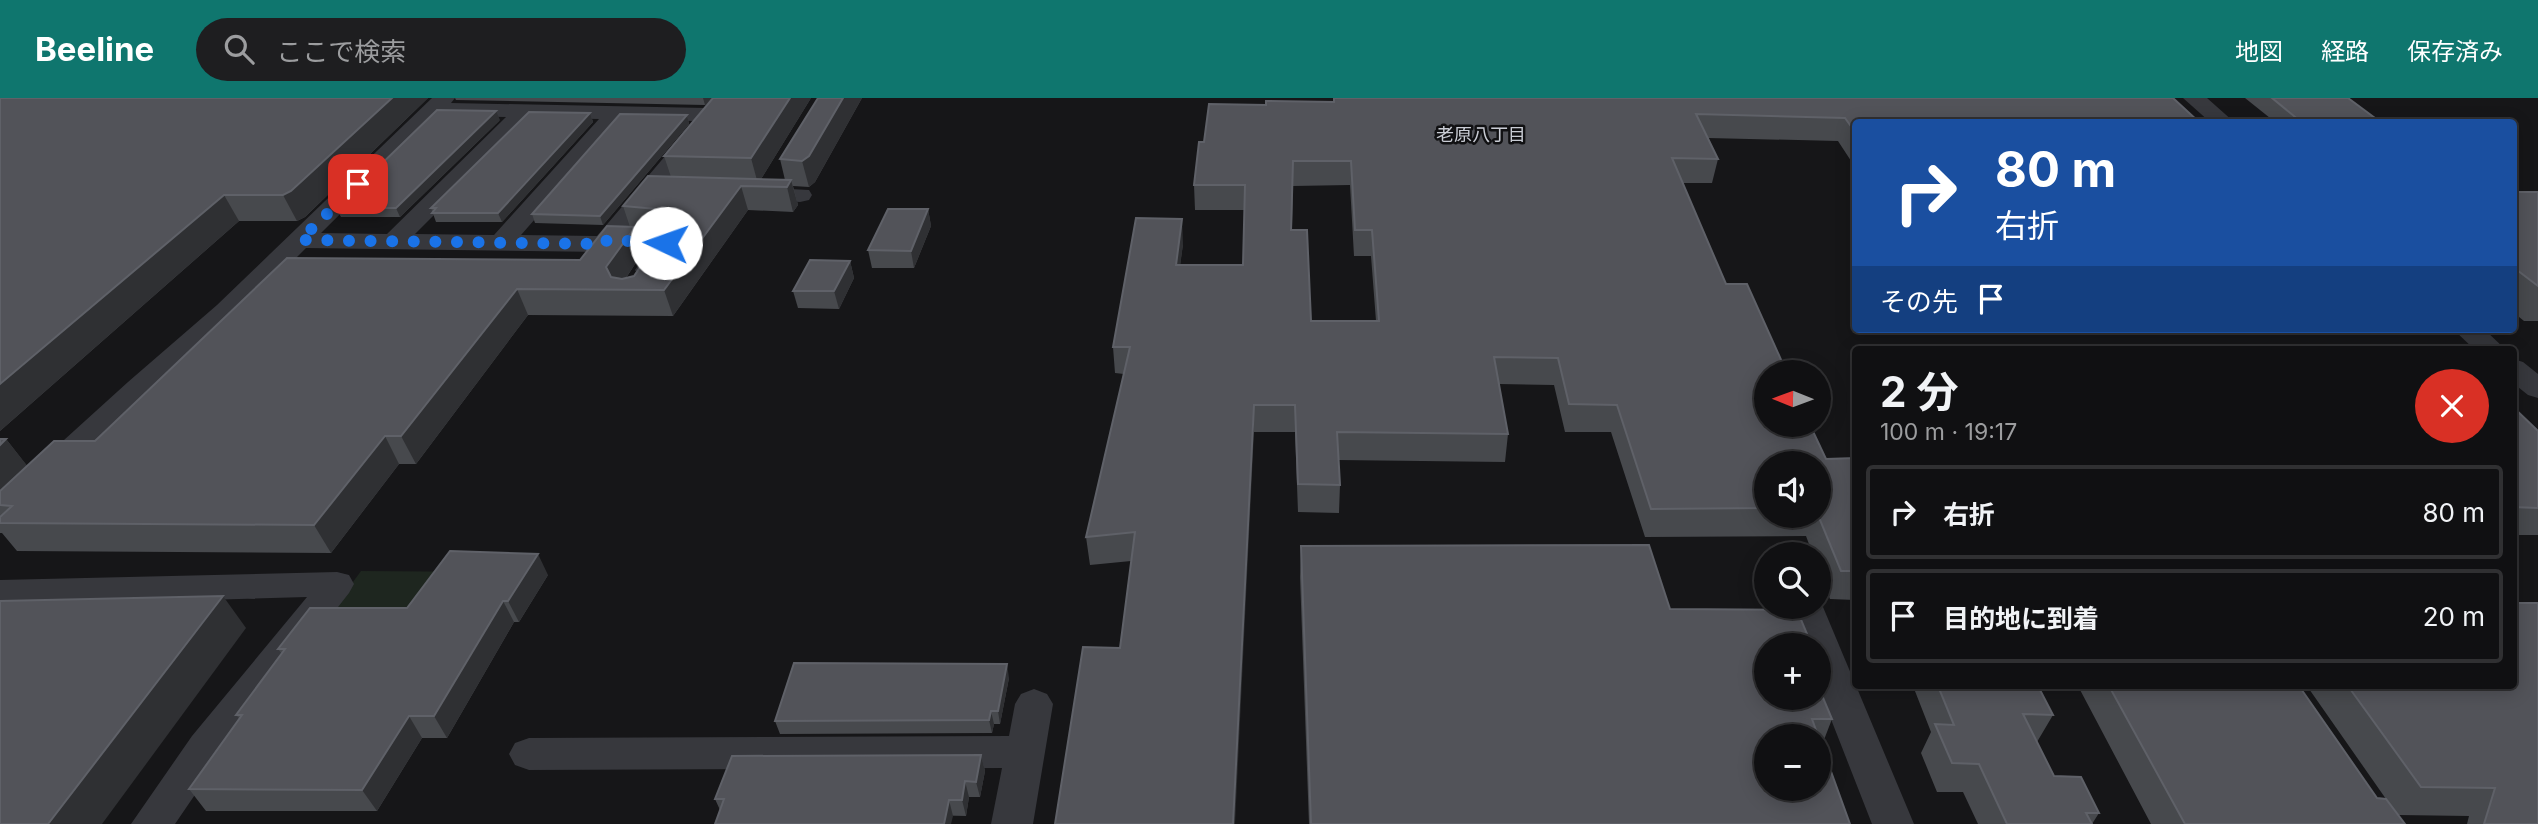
<!DOCTYPE html>
<html lang="ja">
<meta charset="utf-8">
<style>
body{margin:0;font-family:Inter,"Noto Sans JP",sans-serif;background:#1e1e20;color:#f1f3f6;height:100vh;display:flex;flex-direction:column;font-size:26px;white-space:nowrap}
*{box-sizing:border-box;margin:0}
p{font-size:23px;color:#9c9d9f}
.icon{flex:none;width:38px;height:38px;fill:none;stroke:currentColor;stroke-width:2;stroke-linecap:round;stroke-linejoin:round}
.map{position:relative;flex:1;overflow:hidden}
.details{position:absolute;left:1852px;top:248px;width:665px;height:343px;display:flex;flex-direction:column;background:#101012;border-radius:7px;box-shadow:0 4px 18px #0003,0 0 0 2px #303032}
.details>*{flex:none}
.hud{position:absolute;left:1852px;top:21px;width:665px;height:214px;border-radius:7px;box-shadow:0 4px 18px #0003,0 0 0 2px #303032;background:#1a4fa0;color:#fff;overflow:hidden}
.needle{width:46px;rotate:271deg}
.tools{position:absolute;left:1754px;top:262px;display:grid;gap:14px}
.tools a{display:grid;place-items:center;width:77px;height:77px;border-radius:50%;background:#101012;box-shadow:0 4px 18px #0003,0 0 0 2px #303032;font-size:35px}
.pin{position:absolute;display:grid;place-items:center;width:60px;height:60px;color:#fff;margin:-30px;border-radius:14px;box-shadow:0 4px 10px #0006}
.me{position:absolute;width:77px;margin:-38px;rotate:273deg;stroke-linejoin:round;filter:drop-shadow(0 0 5px #0008)}
.turn{display:flex;align-items:center;gap:24px;height:147px;padding:0 28px;font-size:32px}
.turn .icon{width:91px;height:91px;stroke-width:2.5}
.turn b{display:block;font-size:49px;line-height:60px}
.then{display:flex;align-items:center;height:66px;padding:0 28px;background:#0003;gap:14px;font-size:26px}
.round{display:grid;place-items:center;flex:none;width:74px;height:74px;border-radius:37px;background:#1e1e20}
.headline{display:flex;align-items:center;justify-content:space-between;height:119px;padding:0 28px}
h1{font-size:42px;font-weight:700;line-height:52px}
ul{padding:0;list-style:none}
li{display:flex;align-items:center;gap:21px;height:94px;margin:0 14px 10px;padding:0 14px;border:4px solid #303032;border-radius:7px}
li div{flex:1}
li b{display:block;font-size:26px}
li em{font-style:normal}
header{display:flex;align-items:center;gap:42px;box-sizing:border-box;height:98px;padding:0 35px;background:#0f766e;color:#fff}
header strong{font-size:33px}
nav{display:flex;gap:38px;margin-inline-start:auto;font-size:24px}
.search{width:490px;height:63px;background:#1e1e20;display:flex;align-items:center;gap:18px;box-sizing:border-box;padding:0 24px;border-radius:38px;color:#9c9d9f;font-size:26px}
.map>svg:first-child{display:block}
</style>
<header>
<strong>Beeline</strong>
<div class="search"><svg class="icon" aria-label="search" viewBox="0 0 24 24"><circle cx="10" cy="10" r="6"/><path d="M15 15l6 6"/></svg>ここで検索</div>
<nav><a>地図</a><a>経路</a><a>保存済み</a></nav>
</header>
<div class="map">
<svg width="2538" height="726" viewBox="0 0 2538 726">
<rect width="100%" height="100%" fill="#161618"/>
<!-- green -->
<path fill="#1e261f" d="M361,473l141,1 -32,52 -147,-1z"/>
<g fill="none" stroke-linecap="round" stroke-linejoin="round">
<!-- minor -->
<g fill="#37383d" fill-rule="evenodd">
<path d="M432,0h23l-4,5 255,5 8,-10h23l-111,135 49,5 4,5 -22,33 -9,2 -9,-2 -4,-6 14,-20 -35,-2 -10,4 -298,-4 -69,69 -89,77 -136,131 -12,3v-30l128,-116 89,-77zM439,18l67,1 -119,117 -66,-1zM531,20l68,1 -105,116 -79,-1zM622,22l73,1 -98,115 -76,-1z"/>
<path d="M2183,0h24l27,24h-24z"/>
<path d="M751,89l58,3 3,5 -3,5 -9,2 -58,-3 -3,-5 3,-5z"/>
<path d="M2453,231h31l22,21h-31z"/>
<path d="M2513,261l10,3 15,12v24l-10,-3 -15,-12z"/>
<path d="M337,474l12,3 5,9 -5,9 -129,165 -45,66h-44l61,-88 115,-139 -307,9v-26z"/>
<path d="M1818,501l5,8 91,217h-42l-54,-138v-40h-16l-15,-39h31z"/>
<path d="M1034,591l13,5 6,10 -20,120h-42l11,-56 -473,2 -14,-5 -6,-11 6,-11 14,-5 480,-2 6,-32 6,-10z"/>
</g>
</g>
<!-- wall -->
<g fill="#47494d" fill-rule="evenodd">
<path d="M0,0h428l-123,119 -8,4h-58l-239,210z"/>
<path d="M455,0h257l-7,7 -249,-5z"/>
<path d="M811,0l-50,81 24,1 -5,-21 38,-61h44l-47,84 -6,5 -16,-1 5,19 -5,7 -45,-2 -75,106 -145,-1 -112,149h-17l-68,89 -314,-2 -15,-18h-2v-94h6l21,27 553,-206 50,-33 -7,-21 48,-29 -7,-21zM636,133l26,3 -28,42 -8,2 17,-26z"/>
<path d="M1333,0h840l-318,24v45l-17,-26 -130,-3 10,21 -6,24h-29l43,101 100,175 29,-1v142l-25,-1 -12,-30v-14h-5l-7,-19 -161,1 -34,-105h-46l-11,-47 -55,-1 9,50 -3,28 -167,-2 2,25 -1,28 -41,-1 -3,-80h-41l-134,216 11,-87 -41,4 -4,-28 38,-163 -9,-1 -2,-26 70,-103 -3,21h63l2,-55h-50l-1,-25 10,-43 129,-40zM1350,87l4,71h17l5,65h-65l-19,-91 1,-44zM1766,366h52v52h-52z"/>
<path d="M2245,0h103l31,23 -1,1h-103z"/>
<path d="M590,15l3,9 -91,100h-66l-5,-14z"/>
<path d="M687,17l2,9 -86,101 -68,-2 -3,-9z"/>
<path d="M500,22l-100,97h-59l-5,-9z"/>
<path d="M2513,94h25v129h-14l-11,-9z"/>
<path d="M928,111l3,17 -17,42h-42l-4,-18z"/>
<path d="M850,163l4,17 -15,31 -41,-1 -5,-17z"/>
<path d="M2513,309l25,24v104h-25z"/>
<path d="M1301,448l369,63 96,37 66,73 -10,26 28,79h-541l-9,-247z"/>
<path d="M548,477l-29,47h-5l-67,116h-25l-45,73h-171l-17,-22 51,-70 -4,-4 46,-61 -4,-5 129,-41z"/>
<path d="M1009,580l-9,46h-6l-2,9 -212,1 -5,-13z"/>
<path d="M1913,588h125l15,29 -16,27 17,34 45,37 -7,11h-114l-15,-32h-26l-16,-39 10,-21z"/>
<path d="M2078,588h221l78,112 9,1 -79,-113h206l25,138h-71l2,-8 -71,-1 7,9h-254z"/>
<path d="M981,657l4,16 -5,26h-11l-3,19 -246,-6 -5,-11z"/>
</g>
<!-- shaded-wall -->
<g fill="#2f3033">
<path d="M392,0h36l-123,119 -8,4 -14,-26z"/>
<path d="M703,0h9l-7,7z"/>
<path d="M790,0h21l-53,86 -7,-26z"/>
<path d="M843,0h19l-47,84 -6,5 -7,-26z"/>
<path d="M496,13l4,9 -100,97 -4,-9z"/>
<path d="M590,15l3,9 -91,100 -4,-9z"/>
<path d="M687,17l2,9 -86,101 -3,-9z"/>
<path d="M791,82l7,25 -5,7 -6,-25z"/>
<path d="M741,88l7,24 -75,106 -9,-26z"/>
<path d="M224,97l15,26 -239,210v-47z"/>
<path d="M928,111l3,17 -17,42 -3,-17z"/>
<path d="M1182,121l1,25 -6,47 -1,-26z"/>
<path d="M635,129l8,25 -25,38 -12,-23z"/>
<path d="M850,163l4,17 -15,31 -5,-18z"/>
<path d="M517,191l11,26 -112,149 -15,-28z"/>
<path d="M1254,307v27l-19,392h-2z"/>
<path d="M385,338l14,28 -68,89 -17,-28z"/>
<path d="M6,341l23,29 -29,26v-49z"/>
<path d="M538,456l10,21 -29,47 -11,-21z"/>
<path d="M223,498l23,32 -144,196h-54z"/>
<path d="M503,503l11,21 -67,116 -13,-22z"/>
<path d="M1007,566l2,14 -9,46 -2,-13z"/>
<path d="M991,613l3,13 -2,9 -3,-13z"/>
<path d="M409,618l13,22 -45,73 -15,-21z"/>
<path d="M981,657l4,16 -5,26 -4,-15z"/>
<path d="M965,683l4,16 -3,19 -4,-16z"/>
<path d="M949,702l4,16 -2,8h-7z"/>
</g>
<!-- building -->
<g fill="#525359" stroke="#5f6168" stroke-width="2" fill-rule="evenodd">
<path d="M0,0h392l-101,93 -8,4h-59l-224,189z"/>
<path d="M713,0h77l-39,60 -87,-2z"/>
<path d="M818,0h25l-34,58 -7,5 -22,-2z"/>
<path d="M1334,0h839l26,24h-344v10l-10,-14 -149,-4 22,45 -46,-1 54,126h21l40,89h-21v52h44l16,34 29,-1v113h-14l-23,-56v-51h-52v44l-115,1 -34,-104 -48,-1 -11,-46 -64,-1 14,77 -171,-2 3,53 -42,-1 -3,-79h-41l-21,419h-178l28,-177 37,1 15,-116 -49,5 44,-190h-17l23,-129 46,1 -6,46h67l2,-80h-51l5,-43h5l5,-38 57,1v-4l68,1zM1293,63h58l4,69h17l7,91h-68l-4,-91h-16z"/>
<path d="M2272,0h76l31,23h-79z"/>
<path d="M437,12l59,1 -100,97h-60z"/>
<path d="M529,14l61,1 -92,100h-66l4,-5h-5z"/>
<path d="M620,16l67,1 -87,101 -68,-2z"/>
<path d="M648,78l143,4 -4,7 -46,-1 -77,104 -147,-1 -116,147h-16l-71,89 -314,-2v-6l12,-11 -12,-1v-14l54,-50h41l192,-183 293,2 27,-34 28,1 -29,40 5,10 11,2 12,-3 40,-58 -7,-8 -44,-4z"/>
<path d="M2513,94h25v94l-25,-19z"/>
<path d="M888,111h40l-17,42 -43,-1z"/>
<path d="M810,162l40,1 -16,30h-41z"/>
<path d="M2513,309l25,24v77l-25,-1z"/>
<path d="M0,341h6l-6,6z"/>
<path d="M1649,447l21,64 127,1 15,36h-46v52h52v-12l14,33h-20l38,105h-539l-10,-278zM1766,639h52v52h-52z"/>
<path d="M450,453l88,3 -30,47h-5l-69,115h-25l-47,74 -173,-1 53,-74h-6l49,-66h-7l32,-41h97z"/>
<path d="M223,498l-175,228h-48v-223z"/>
<path d="M2513,499l5,6h20v221h-54l11,-36 -74,-1 -73,-101h165z"/>
<path d="M794,565l213,1 -9,47h-7l-2,9 -214,1z"/>
<path d="M1938,588h100l15,29 -30,-1 31,62 27,1 18,36h-13l6,11h-85l-28,-60 -27,-1 -17,-39 19,1z"/>
<path d="M2109,588h190l78,112 9,1 19,25h-220z"/>
<path d="M981,657l-5,27 -11,-1 -3,19h-13l-5,24h-229l9,-25h-9l17,-43z"/>
</g>
<g fill="none" stroke-linecap="round" stroke-linejoin="round">
<!-- route -->
<path stroke="#1a73e8" stroke-width="12" stroke-dasharray="0 21.6" d="M358,86l-58,56 304,4 3,-4 59,3"/>
</g>
<g text-anchor="middle" stroke-width="5" stroke-linejoin="round" paint-order="stroke">
<!-- far-neighbourhood labels -->
<g font-size="18" fill="#c9ccd4" stroke="#111113">
<text x="1481" y="43">老原八丁目</text>
</g>
</g>
</svg>
<div class="tools">
<a><svg class="needle" viewBox="-14 -14 28 28"><path d="M0-13l5 13h-10z" fill="#e53935"/><path d="M0 13l5-13h-10z" fill="#9c9d9f"/></svg></a>
<a><svg class="icon" aria-label="sound" viewBox="0 0 24 24"><path d="M4 9h4l5-4v14l-5-4H4zM17 9q2 3 0 6"/></svg></a>
<a><svg class="icon" aria-label="search" viewBox="0 0 24 24"><circle cx="10" cy="10" r="6"/><path d="M15 15l6 6"/></svg></a>
<a>+</a>
<a>−</a>
</div>
<div class="pin" style="left:358px;top:86px;background:#d93025"><svg class="icon" aria-label="arrive" viewBox="0 0 24 24"><path d="M6 21V4h12l-3 4 3 4H6"/></svg></div>
<svg class="me" style="left:666px;top:145px" viewBox="-20 -20 40 40"><circle r="19" fill="#fff"/><path d="M0-13L10 11 0 6-10 11z" fill="#1a73e8"/></svg>
<div class="hud">
<div class="turn"><svg class="icon" aria-label="right" viewBox="0 0 24 24"><path d="M7 20v-9h11M14 6l5 5-5 5"/></svg><div><b>80 m</b>右折</div></div>
<div class="then">その先<svg class="icon" aria-label="arrive" viewBox="0 0 24 24"><path d="M6 21V4h12l-3 4 3 4H6"/></svg></div>
</div>
<section class="details">
<div class="headline"><div><h1>2 分</h1><p>100 m · 19:17</p></div><a class="round" style="background:#d93025;color:#fff"><svg class="icon" aria-label="close" viewBox="0 0 24 24"><path d="M6 6l12 12M18 6L6 18"/></svg></a></div>
<ul>
<li><svg class="icon" aria-label="right" viewBox="0 0 24 24"><path d="M7 20v-9h11M14 6l5 5-5 5"/></svg><div><b>右折</b></div><em>80 m</em></li>
<li><svg class="icon" aria-label="arrive" viewBox="0 0 24 24"><path d="M6 21V4h12l-3 4 3 4H6"/></svg><div><b>目的地に到着</b></div><em>20 m</em></li>
</ul>
</section>
</div>
